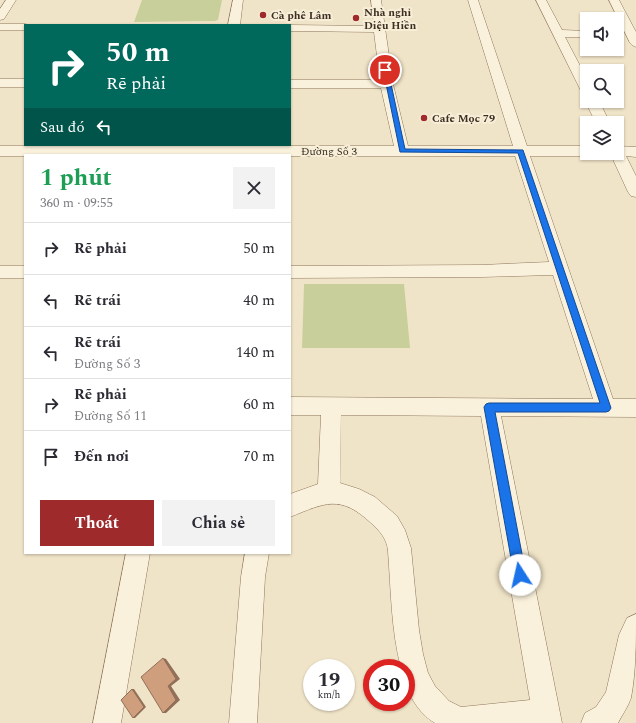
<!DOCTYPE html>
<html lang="vi">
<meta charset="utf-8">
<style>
body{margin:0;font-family:Spectral,serif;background:#f2f2f3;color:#2b2b33;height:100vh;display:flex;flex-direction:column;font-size:15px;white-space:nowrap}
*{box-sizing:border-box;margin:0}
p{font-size:13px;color:#7c7c81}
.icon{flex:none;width:22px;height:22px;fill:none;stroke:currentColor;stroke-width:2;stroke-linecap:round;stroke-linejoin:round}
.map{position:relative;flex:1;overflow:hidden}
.side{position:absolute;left:24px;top:154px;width:267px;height:400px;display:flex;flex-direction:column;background:#fff;border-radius:0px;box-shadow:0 1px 3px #0004}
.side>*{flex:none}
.top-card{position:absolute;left:24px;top:24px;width:267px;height:122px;border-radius:0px;box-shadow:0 1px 3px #0004;background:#00695c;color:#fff;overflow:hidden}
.fabs{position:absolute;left:580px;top:12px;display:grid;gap:8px}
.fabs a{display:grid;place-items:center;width:44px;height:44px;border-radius:0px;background:#fff;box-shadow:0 1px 3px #0004;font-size:20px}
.speed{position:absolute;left:303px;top:659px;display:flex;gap:8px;font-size:20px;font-weight:700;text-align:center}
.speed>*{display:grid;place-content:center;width:52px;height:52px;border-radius:50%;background:#fff;box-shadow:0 1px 3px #0004;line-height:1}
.speed small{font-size:10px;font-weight:400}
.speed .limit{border:6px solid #d22;background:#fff;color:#111}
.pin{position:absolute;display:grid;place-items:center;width:34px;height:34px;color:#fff;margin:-17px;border:2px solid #fff;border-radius:50%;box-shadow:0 1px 4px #0007}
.me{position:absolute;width:44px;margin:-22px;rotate:350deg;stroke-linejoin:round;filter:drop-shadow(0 0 3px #0008)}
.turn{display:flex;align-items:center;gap:14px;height:84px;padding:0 16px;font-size:18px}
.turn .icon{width:52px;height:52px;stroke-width:2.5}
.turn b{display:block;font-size:28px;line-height:34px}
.then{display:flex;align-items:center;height:38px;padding:0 16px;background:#0003;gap:8px;font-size:15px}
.round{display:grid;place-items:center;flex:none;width:42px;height:42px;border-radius:0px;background:#f2f2f3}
.head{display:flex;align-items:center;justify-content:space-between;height:68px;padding:0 16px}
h1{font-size:24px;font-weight:700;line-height:30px;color:#1e9e55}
.cta{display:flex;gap:8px;margin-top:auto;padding:8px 16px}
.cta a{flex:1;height:46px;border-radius:0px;background:#9e2a2b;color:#fff;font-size:16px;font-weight:700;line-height:46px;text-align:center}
.cta a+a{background:#f2f2f3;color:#2b2b33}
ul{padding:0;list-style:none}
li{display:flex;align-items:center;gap:12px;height:52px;padding:0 16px;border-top:1px solid #e1e1e2}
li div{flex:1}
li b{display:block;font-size:15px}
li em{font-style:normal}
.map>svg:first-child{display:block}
</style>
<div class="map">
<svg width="636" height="723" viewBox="0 0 636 723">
<rect width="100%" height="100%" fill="#f0e4c8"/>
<!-- green -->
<g fill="#c9cf9b">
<path d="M142,0h80l-4,20 -3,1 -81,1z"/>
<path d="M304,284h100l6,64h-108z"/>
</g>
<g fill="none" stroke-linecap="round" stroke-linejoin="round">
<defs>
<g id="minor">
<path d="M6,0h10l-12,19 -4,1v-11z"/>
<path d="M233,0h10l-3,25h-12z"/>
<path d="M371,0h10l12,84 15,62h105l-45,-146h10l49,146h60v7h6l-6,3h-57l83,243h23v18l-135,-1 61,307h-127c-13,-7 -25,-24 -29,-39 -1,-4 0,-11 0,-16h-5c-10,-38 -10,-78 -13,-117 -1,-12 -8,-20 -17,-28 -31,-29 -46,-20 -81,-6v-23l28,-10 3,-69h-31v-18l303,2 -40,-124 -72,2 -191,1v-12l191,-1 68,-3 -34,-106h-515v-10h394l-13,-58h-91v-8h90l-6,-48 -84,-1v-6h-2h2l84,1zM341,415l140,1 49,284 -69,7 -12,-6 -14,-15 -7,-13 -5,-19 -4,-24 -8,-82 -6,-18 -8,-14 -22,-19 -16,-8 -19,-6z"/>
<path d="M536,0h10l16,30 25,1v6h-22l22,42v16l-5,-1 -1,-3z"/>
<path d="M609,0h10l17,32v15l-4,-2 -2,-2z"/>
<path d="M0,24h25l4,1h-4v5h-25z"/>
<rect x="0" y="79" width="25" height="8"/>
<path d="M587,99v2h12l11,22h-14l-11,-22z"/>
<path d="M617,146l19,1v10l-10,-1 10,20v21l-5,-1 -3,-4 -18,-39h7z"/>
<rect x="0" y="266" width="25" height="12"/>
<path d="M126,553h24l-29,170h-28z"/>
<path d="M245,553h24l-4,24 -8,146h-28l12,-146z"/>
<path d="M636,614c0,28 0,58 -5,84 -3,9 -9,17 -13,25h-37l4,-10 11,-6 10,-15 13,-57 8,-17z"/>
</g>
</defs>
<!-- minor casing -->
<use href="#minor" stroke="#8d765c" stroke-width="1"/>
<!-- minor -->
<use href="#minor" fill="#faf1dc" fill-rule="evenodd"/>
</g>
<!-- shaded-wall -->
<g fill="#916f58">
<path d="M163,658l3,1 14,20 -9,7 9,14 -14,13h-3l5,-27z"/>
<path d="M132,689h2l12,18 -11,11h-2z"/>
</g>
<!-- building -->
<g fill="#cf9f7d" stroke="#916f58">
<path d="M163,658l13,21 -8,7 8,14 -13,13 -22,-36z"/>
<path d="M132,689l12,18 -11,11 -12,-18z"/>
</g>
<!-- route -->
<path fill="#1a73e8" stroke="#114b97" d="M383,69l5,1 17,79 118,1 88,258 -2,3 -3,1h-111l31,163 -2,4 -4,1 -4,-1 -2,-4 -30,-168 2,-3 3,-1h111l-82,-250 -118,-1z"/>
<!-- markers -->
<g fill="#9e2a2b" stroke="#f7eed8" stroke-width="1.5">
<circle cx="263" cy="15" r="4"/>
<circle cx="356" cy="18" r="4"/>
<circle cx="424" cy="118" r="4"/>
</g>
<g text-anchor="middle" stroke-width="4" stroke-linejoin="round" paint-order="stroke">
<!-- far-poi labels -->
<g font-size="11" font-weight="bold" fill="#3d2e20" stroke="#f7eed8" text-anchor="start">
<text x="364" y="16">Nhà nghỉ<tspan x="364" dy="13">Diệu Hiền</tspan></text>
<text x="271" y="19">Cà phê Lâm</text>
<text x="432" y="122">Cafe Mọc 79</text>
</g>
<!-- far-street labels -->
<g font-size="11" fill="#3d2e20" stroke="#f7eed8">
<text x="329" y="155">Đường Số 3</text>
</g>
</g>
</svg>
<div class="fabs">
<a><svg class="icon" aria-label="sound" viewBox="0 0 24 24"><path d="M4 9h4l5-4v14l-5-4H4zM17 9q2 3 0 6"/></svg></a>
<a><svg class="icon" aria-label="search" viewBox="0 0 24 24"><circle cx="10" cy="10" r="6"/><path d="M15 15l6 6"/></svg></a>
<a><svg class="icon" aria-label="layers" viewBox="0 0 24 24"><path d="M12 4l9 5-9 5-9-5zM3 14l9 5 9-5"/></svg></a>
</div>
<div class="speed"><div>19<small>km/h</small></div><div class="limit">30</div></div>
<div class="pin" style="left:385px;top:70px;background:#d93025"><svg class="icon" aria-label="arrive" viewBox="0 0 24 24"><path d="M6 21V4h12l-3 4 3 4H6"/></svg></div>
<svg class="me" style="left:520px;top:575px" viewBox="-20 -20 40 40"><circle r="19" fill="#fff"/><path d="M0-13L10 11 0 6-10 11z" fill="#1a73e8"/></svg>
<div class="top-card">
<div class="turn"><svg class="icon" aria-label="right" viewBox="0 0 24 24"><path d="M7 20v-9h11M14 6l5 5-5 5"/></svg><div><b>50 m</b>Rẽ phải</div></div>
<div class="then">Sau đó<svg class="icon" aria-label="left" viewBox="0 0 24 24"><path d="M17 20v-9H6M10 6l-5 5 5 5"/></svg></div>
</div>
<section class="side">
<div class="head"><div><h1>1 phút</h1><p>360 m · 09:55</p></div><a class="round"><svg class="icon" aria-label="close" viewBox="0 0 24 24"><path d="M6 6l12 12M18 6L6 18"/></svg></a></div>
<ul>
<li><svg class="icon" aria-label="right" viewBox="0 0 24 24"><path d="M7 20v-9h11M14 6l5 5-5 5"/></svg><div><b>Rẽ phải</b></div><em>50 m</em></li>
<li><svg class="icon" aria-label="left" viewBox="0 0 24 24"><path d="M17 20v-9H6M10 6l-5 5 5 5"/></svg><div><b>Rẽ trái</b></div><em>40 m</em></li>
<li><svg class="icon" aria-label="left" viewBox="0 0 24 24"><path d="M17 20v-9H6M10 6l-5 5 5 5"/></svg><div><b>Rẽ trái</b><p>Đường Số 3</p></div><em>140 m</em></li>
<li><svg class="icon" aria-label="right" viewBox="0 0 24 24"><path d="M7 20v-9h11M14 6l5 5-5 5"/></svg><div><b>Rẽ phải</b><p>Đường Số 11</p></div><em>60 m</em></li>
<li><svg class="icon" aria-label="arrive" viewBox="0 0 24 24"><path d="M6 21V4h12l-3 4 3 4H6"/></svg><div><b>Đến nơi</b></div><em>70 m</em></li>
</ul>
<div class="cta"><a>Thoát</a><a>Chia sẻ</a></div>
</section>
</div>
